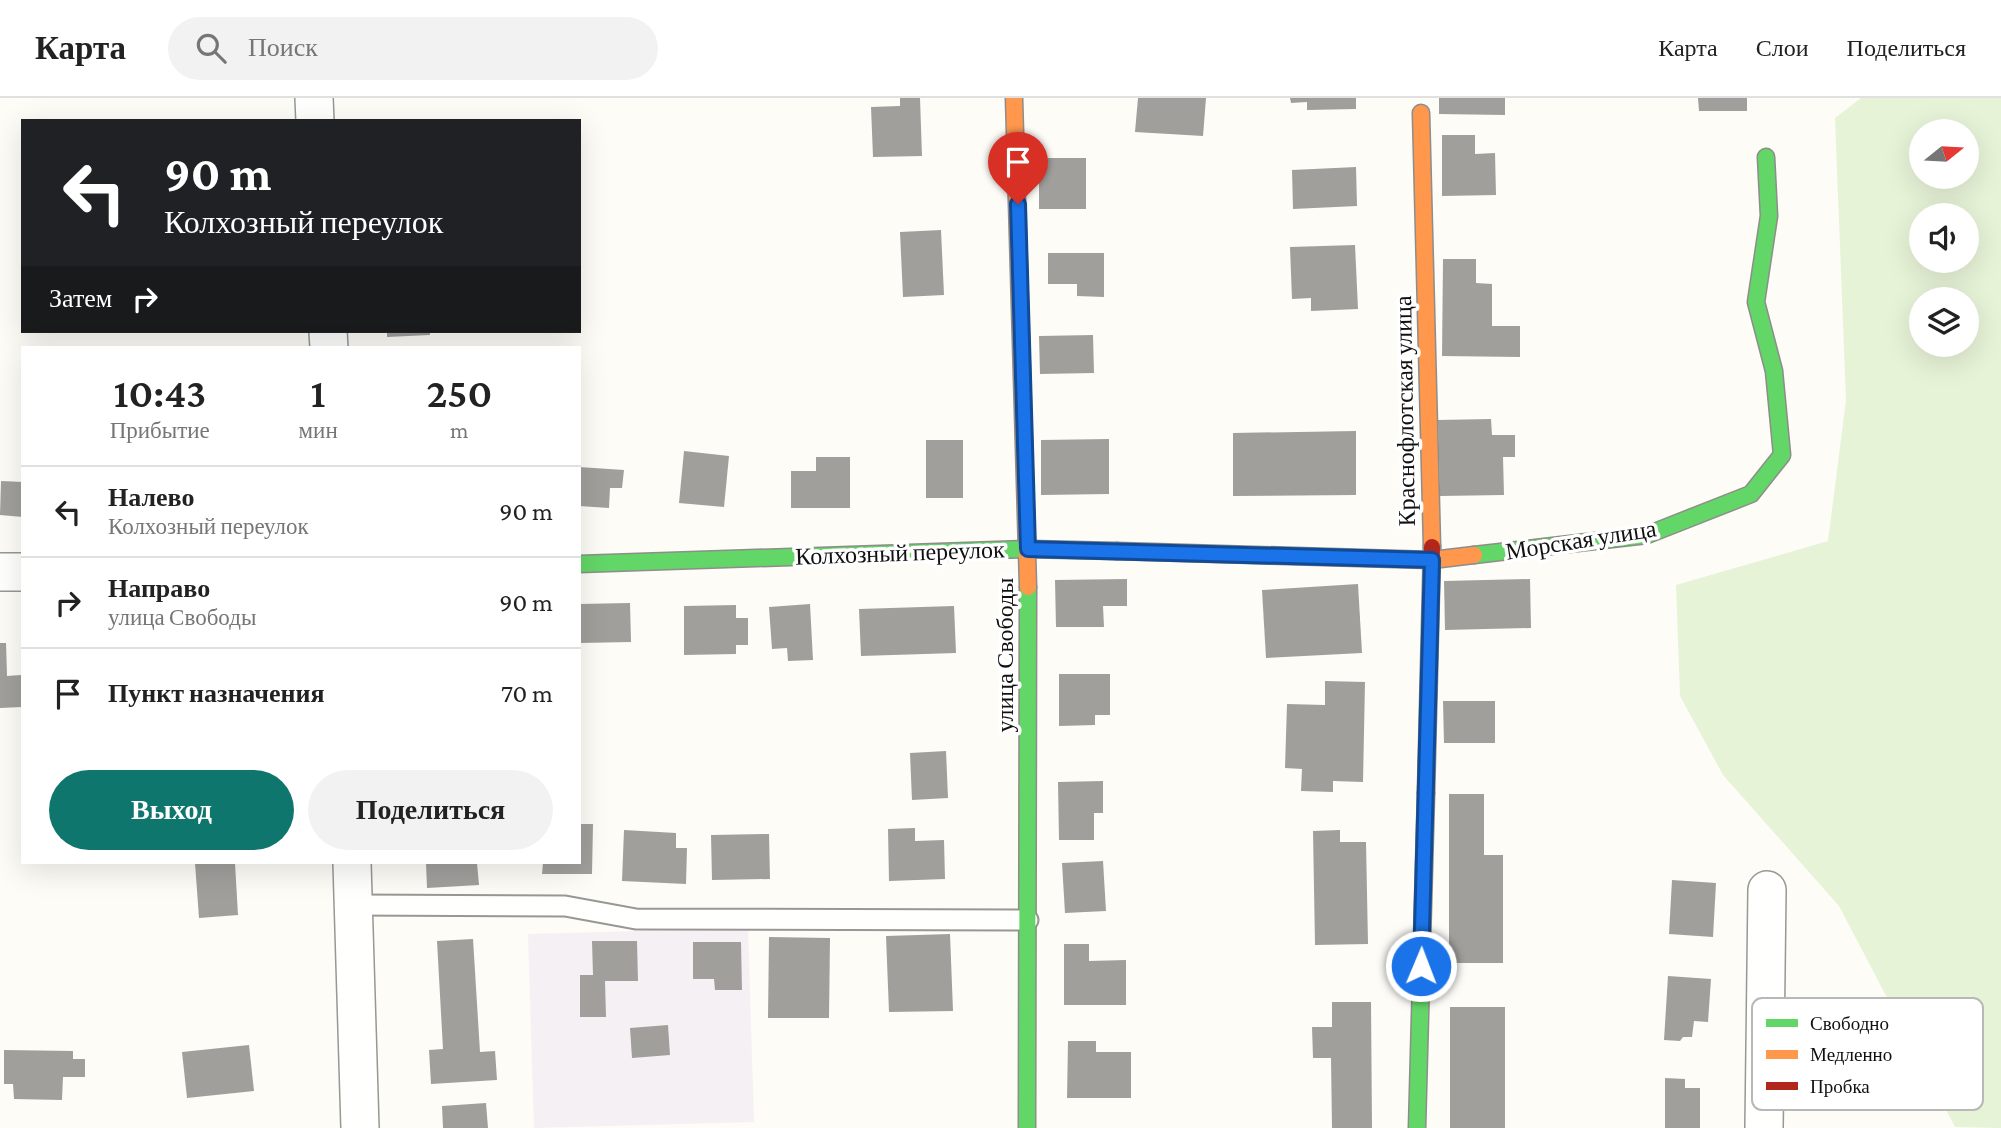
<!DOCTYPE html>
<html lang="ru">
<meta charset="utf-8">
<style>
body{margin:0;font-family:"Crimson Pro",serif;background:#f2f2f2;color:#222;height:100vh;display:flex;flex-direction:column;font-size:26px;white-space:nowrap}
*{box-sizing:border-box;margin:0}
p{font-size:23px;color:#767676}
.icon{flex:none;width:38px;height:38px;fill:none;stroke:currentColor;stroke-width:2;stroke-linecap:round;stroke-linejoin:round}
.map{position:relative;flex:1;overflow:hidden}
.drawer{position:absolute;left:21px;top:248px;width:560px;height:518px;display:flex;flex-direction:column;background:#fff;border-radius:0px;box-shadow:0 7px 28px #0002}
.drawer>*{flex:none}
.hud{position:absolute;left:21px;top:21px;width:560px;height:214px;border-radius:0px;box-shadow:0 7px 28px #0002;background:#202124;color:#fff;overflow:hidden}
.needle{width:46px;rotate:72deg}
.fabs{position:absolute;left:1909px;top:21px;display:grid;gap:14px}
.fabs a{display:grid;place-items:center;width:70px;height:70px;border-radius:50%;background:#fff;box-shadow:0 7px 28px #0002;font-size:35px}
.pin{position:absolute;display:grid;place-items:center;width:60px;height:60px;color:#fff;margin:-72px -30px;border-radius:50% 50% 50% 0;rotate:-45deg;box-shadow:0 0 7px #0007}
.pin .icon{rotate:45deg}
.me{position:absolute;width:77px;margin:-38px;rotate:1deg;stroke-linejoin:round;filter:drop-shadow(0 0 5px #0008)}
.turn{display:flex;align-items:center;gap:24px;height:147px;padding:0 28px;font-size:32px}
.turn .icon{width:91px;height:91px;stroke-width:2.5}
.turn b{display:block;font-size:49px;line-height:60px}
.then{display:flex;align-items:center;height:66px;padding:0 28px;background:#0003;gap:14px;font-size:26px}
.eta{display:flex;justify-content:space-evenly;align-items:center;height:119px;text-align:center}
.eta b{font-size:42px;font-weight:600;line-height:49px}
.action{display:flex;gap:14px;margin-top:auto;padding:14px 28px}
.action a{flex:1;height:80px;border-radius:42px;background:#0f766e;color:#fff;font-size:28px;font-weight:600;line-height:80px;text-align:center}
.action a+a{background:#f2f2f2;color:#222}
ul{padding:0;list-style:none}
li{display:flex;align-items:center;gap:21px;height:91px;padding:0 28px;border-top:2px solid #e0e0e0}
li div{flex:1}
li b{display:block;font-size:26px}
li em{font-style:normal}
header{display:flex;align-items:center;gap:42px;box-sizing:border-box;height:98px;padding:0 35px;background:#fff;border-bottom:2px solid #e0e0e0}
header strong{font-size:33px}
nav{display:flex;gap:38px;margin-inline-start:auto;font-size:24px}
.search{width:490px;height:63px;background:#f2f2f2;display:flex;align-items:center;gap:18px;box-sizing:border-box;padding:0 24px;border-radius:38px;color:#767676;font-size:26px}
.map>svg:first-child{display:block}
</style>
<header>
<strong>Карта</strong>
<div class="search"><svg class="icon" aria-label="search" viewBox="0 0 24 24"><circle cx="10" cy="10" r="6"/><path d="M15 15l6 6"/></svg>Поиск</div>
<nav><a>Карта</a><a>Слои</a><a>Поделиться</a></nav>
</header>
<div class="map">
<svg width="2001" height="1030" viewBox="0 0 2001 1030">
<rect width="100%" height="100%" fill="#fdfcf7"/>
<!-- industrial -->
<path fill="#f5f0f3" d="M748,830l6,194 -220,6 -6,-194z"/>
<!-- green -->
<path fill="#e7f3d7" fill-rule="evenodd" d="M1861,0h140v1030l-46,-1 -116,-221 -116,-131 -43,-79 -4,-111 152,-44 18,-141 -11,-282zM1922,33h45v46h-45zM1922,117h45v46h-45zM1922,201h45v46h-45z"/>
<!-- building -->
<g fill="#a19f9c">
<path d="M900,0h20l2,58 -49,1 -2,-50 29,-1z"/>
<path d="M1138,0h68l-3,38 -68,-4z"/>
<path d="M1290,0h66v11l-49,1v-8l-16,1z"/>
<path d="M1439,0h66v17l-66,-1z"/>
<path d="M1698,0h49v13h-48z"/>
<path d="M1442,37h33v19l20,-1 1,42 -54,1z"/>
<rect x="1039" y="60" width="47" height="51"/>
<path d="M1356,69l1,39 -64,3 -1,-39z"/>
<path d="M941,132l3,65 -41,2 -3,-65z"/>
<path d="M1355,147l3,64 -47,2v-13l-19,1 -2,-52z"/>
<path d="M1048,155h56v44l-27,-1v-12h-29z"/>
<path d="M1443,161h33v24l16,1v42h28v31l-78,-1z"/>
<path d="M387,233h43v4l-43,2z"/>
<path d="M1093,237l1,38 -54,1 -1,-38z"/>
<path d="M1491,321l1,16h23v22h-12l1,38 -64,1 -2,-76z"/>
<path d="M1356,333v64l-123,1v-63z"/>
<path d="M1109,341v55l-68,1v-55z"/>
<rect x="926" y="342" width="37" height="58"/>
<path d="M684,353l45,5 -5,51 -45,-4z"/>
<path d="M816,359h34v51h-59v-37h25z"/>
<path d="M579,369l45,3 -2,18h-12l-1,20 -30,-2z"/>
<path d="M1,383l22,1v35l-23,-2z"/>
<path d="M1127,481v27h-24l1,21h-48l-1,-47z"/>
<path d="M1530,481l1,49 -86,2 -1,-49z"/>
<path d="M1358,486l4,69 -96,5 -4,-68z"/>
<path d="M630,505l1,39 -52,1v-39z"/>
<path d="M810,506l3,56 -25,1 -1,-13 -15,1 -3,-42z"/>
<path d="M736,507v13h12v27h-12v9l-52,1v-49z"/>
<path d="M954,508l2,47 -95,3 -2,-47z"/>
<path d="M0,545h6l1,33 14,-1 1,32 -22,1z"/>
<path d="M1059,576h51v41h-15v10l-36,1z"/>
<path d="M1325,583l40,1 -2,100 -30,-1v11l-32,-1 1,-22 -17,-1 2,-64 38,1z"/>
<path d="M1443,603h52v42h-51z"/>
<path d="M946,653l2,47 -36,2 -2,-47z"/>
<path d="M1103,683v32h-9v27h-35l-1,-58z"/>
<path d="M1449,696h35v61h19v108h-54z"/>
<path d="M579,726h14l-1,50h-50l1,-11h36z"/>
<path d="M915,730v13l29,-1 1,39 -56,2 -1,-52z"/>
<path d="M624,732l52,3v15h11l-1,36 -64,-3z"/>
<path d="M1340,732v12h26l2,102 -53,1 -2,-114z"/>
<path d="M769,736l1,45 -58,1 -1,-45z"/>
<path d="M1103,763l3,50 -41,2 -3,-50z"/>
<path d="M195,765h40l3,52 -39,3z"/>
<path d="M426,765h51l2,22 -52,3z"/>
<path d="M1672,782l44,3 -3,54 -44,-3z"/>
<path d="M950,836l3,77 -64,1 -3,-76z"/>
<path d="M769,839l61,1 -1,80h-61z"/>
<path d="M473,841l7,113 15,-1 2,29 -66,4 -2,-34 14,-1 -6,-108z"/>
<path d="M592,843h45l1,40h-33l1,36h-26v-42h13z"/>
<path d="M693,844h48l1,48h-27l-1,-11h-21z"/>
<path d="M1064,846h25v17l37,-1v45h-62z"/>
<path d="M1668,878l43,3 -3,43 -14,-1 -2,16h-9l-3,4 -16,-1z"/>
<path d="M1332,904h39l1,126h-40l-1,-70h-18l-1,-31h20z"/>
<rect x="1450" y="909" width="55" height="121"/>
<path d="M668,927l2,30 -38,3 -2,-30z"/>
<path d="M1068,943h28v11h35v46h-64z"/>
<path d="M249,947l5,46 -67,7 -5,-46z"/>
<path d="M4,952l69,1v8h12v18h-22l-1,23 -48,-1 -1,-15h-9z"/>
<path d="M1665,980l20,1v9h15v40h-35z"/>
<path d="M486,1005l2,25h-45l-1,-22z"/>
</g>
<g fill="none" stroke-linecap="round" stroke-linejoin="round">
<defs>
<path id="lane" d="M353,807l212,1 71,13 392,1"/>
<g id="street">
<path d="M314,0l1,23"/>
<path d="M328,233l1,17"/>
<path d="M0,474h23"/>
<path d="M352,765l8,265"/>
<path d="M1764,1030l3,-238"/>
</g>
<g id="fast">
<path d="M1474,457l173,-20 104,-41 31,-39 -8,-84 -18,-69 13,-86 -3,-59"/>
<path d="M579,466l449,-15 89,2"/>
<path d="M1027,1030l1,-541"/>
<path d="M1417,1030l9,-335"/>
</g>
<g id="slow">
<path d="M1014,0l14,489"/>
<path d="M1421,15l11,434"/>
<path d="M1117,453l315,9 42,-5"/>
</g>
<path id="jam" d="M1426,695l6,-246"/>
</defs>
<!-- lane casing -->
<use href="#lane" stroke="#979795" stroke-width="23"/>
<!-- street casing -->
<use href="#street" stroke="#979795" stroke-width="40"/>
<!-- fast casing -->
<use href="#fast" stroke="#8e8d8b" stroke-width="19"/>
<!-- slow casing -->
<use href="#slow" stroke="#8e8d8b" stroke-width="19"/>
<!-- jam casing -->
<use href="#jam" stroke="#8e8d8b" stroke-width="19"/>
<!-- lane -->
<use href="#lane" stroke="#fffffe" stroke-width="19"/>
<!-- street -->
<use href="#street" stroke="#fffffe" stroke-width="37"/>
<!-- fast -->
<use href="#fast" stroke="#63d668" stroke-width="16"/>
<!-- slow -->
<use href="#slow" stroke="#ff974d" stroke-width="16"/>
<!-- jam -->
<use href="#jam" stroke="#b3261e" stroke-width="16"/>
</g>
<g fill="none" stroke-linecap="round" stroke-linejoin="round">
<defs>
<path id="route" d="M1018,106l10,345 404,11 -11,406"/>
</defs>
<!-- route casing -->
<use href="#route" stroke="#114b97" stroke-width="18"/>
<!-- route -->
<use href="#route" stroke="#1a73e8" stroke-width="12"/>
</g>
<g text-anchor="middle" stroke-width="7" stroke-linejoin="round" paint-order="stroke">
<!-- street labels -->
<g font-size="24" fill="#111" stroke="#fff">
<text transform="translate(1405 313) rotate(-91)" y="8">Краснофлотская улица</text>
<text transform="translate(1581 442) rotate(-9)" y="8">Морская улица</text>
<text transform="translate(900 455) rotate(-2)" y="8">Колхозный переулок</text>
<text transform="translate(1005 557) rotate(-90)" y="8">улица Свободы</text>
</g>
</g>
<!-- legend -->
<rect x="1752" y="900" width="231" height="112" rx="10" fill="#fff" stroke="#b8b8b8" stroke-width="2"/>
<rect x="1766" y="921" width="32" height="8" fill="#63d668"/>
<rect x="1766" y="952" width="32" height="9" fill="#ff974d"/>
<rect x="1766" y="984" width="32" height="8" fill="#b3261e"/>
<g font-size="19" fill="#111">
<text x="1810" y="932">Свободно</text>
<text x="1810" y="963">Медленно</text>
<text x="1810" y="995">Пробка</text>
</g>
</svg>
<div class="fabs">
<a><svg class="needle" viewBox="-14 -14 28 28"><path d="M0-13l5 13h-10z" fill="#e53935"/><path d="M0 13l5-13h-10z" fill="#767676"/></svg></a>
<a><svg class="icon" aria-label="sound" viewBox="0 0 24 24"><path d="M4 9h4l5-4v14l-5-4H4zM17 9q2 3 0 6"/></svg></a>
<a><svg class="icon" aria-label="layers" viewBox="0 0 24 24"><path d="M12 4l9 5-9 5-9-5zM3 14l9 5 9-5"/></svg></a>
</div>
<div class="pin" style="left:1018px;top:106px;background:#d93025"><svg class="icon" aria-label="arrive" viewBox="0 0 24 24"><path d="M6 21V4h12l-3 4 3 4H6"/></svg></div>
<svg class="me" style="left:1421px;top:868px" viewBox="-20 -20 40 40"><circle r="17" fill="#1a73e8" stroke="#fff" stroke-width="3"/><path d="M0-11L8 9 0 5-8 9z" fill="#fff"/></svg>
<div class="hud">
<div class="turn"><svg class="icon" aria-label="left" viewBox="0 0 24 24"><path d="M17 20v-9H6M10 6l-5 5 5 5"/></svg><div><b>90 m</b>Колхозный переулок</div></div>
<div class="then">Затем<svg class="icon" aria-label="right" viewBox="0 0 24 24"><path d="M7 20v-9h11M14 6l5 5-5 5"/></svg></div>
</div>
<section class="drawer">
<div class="eta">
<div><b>10:43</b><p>Прибытие</p></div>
<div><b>1</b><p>мин</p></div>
<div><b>250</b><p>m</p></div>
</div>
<ul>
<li><svg class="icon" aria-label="left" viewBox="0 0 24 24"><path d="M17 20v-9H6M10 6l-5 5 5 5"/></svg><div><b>Налево</b><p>Колхозный переулок</p></div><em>90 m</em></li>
<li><svg class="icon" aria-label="right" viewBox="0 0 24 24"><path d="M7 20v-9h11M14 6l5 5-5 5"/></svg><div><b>Направо</b><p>улица Свободы</p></div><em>90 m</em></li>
<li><svg class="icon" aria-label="arrive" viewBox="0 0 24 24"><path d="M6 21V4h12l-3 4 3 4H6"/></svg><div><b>Пункт назначения</b></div><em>70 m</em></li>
</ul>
<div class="action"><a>Выход</a><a>Поделиться</a></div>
</section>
</div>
